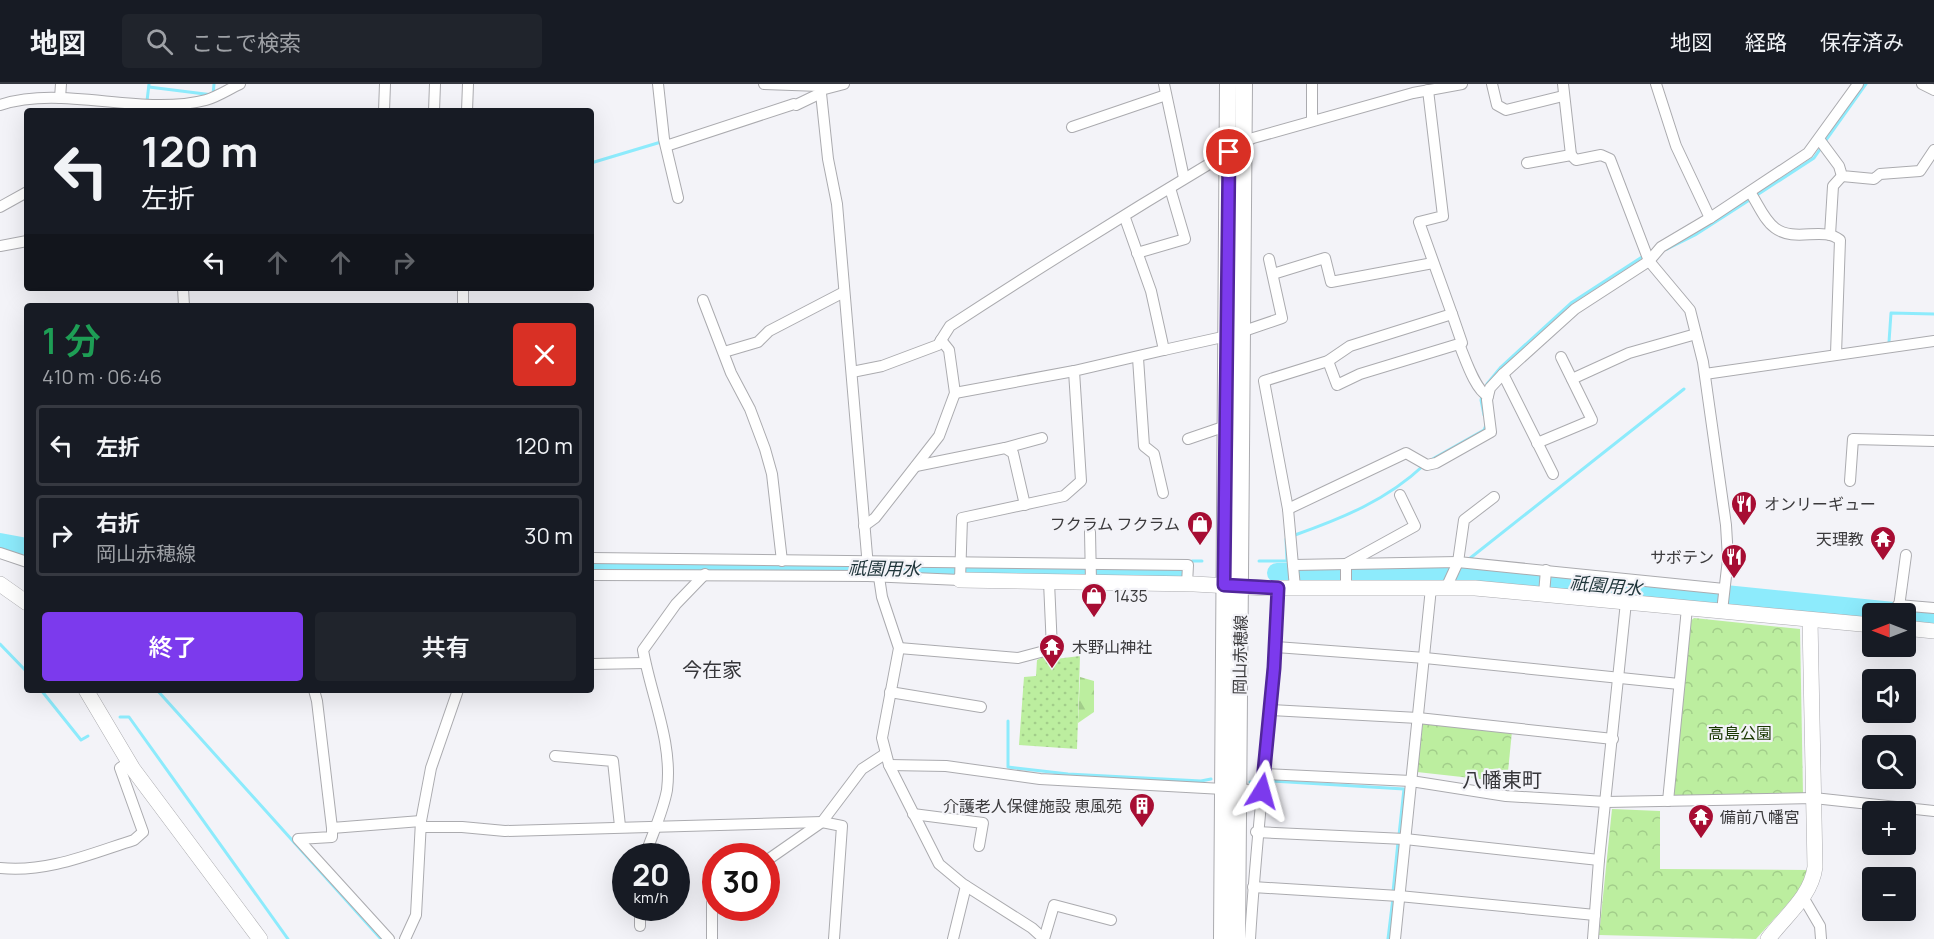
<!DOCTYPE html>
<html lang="ja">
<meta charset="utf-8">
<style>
body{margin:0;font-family:Manrope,"Noto Sans JP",sans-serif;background:#20242c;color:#f1f3f6;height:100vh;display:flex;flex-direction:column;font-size:22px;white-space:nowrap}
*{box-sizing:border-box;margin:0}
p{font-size:20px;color:#9ea1a6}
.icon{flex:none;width:33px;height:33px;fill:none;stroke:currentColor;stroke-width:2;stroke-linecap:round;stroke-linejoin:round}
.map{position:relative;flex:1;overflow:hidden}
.sheet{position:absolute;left:24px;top:219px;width:570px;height:390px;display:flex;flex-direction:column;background:#171b24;border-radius:6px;box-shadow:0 6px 24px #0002}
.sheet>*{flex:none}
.top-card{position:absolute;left:24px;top:24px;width:570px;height:183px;border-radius:6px;box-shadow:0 6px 24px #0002;background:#171b24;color:#f1f3f6;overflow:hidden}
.needle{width:39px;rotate:270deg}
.controls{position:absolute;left:1862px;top:519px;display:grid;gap:12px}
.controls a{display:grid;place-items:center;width:54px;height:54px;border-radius:6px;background:#171b24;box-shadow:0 6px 24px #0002;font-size:30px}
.speed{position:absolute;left:612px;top:759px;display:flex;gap:12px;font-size:30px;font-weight:700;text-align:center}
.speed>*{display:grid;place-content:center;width:78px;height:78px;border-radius:50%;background:#171b24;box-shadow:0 6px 24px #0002;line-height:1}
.speed small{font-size:15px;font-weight:400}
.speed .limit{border:9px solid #d22;background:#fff;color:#111}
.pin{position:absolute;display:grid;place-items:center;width:51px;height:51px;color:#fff;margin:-26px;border:3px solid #fff;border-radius:50%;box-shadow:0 2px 6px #0007}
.me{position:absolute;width:66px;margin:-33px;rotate:8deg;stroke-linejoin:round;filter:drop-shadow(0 0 4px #0008)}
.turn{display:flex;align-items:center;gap:21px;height:126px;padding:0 18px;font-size:27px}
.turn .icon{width:78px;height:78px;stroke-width:2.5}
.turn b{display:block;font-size:42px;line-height:51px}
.lanes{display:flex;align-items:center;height:57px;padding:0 18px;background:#0003;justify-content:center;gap:30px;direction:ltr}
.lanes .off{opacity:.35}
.round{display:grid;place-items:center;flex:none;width:63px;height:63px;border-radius:6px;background:#20242c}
.overview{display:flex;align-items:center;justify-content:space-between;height:102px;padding:0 18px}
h1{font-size:36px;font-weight:600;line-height:45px;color:#1e9e55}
.action{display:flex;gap:12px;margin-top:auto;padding:12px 18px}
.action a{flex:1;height:69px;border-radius:6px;background:#7c3aed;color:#fff;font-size:24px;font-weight:600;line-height:69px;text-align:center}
.action a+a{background:#20242c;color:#f1f3f6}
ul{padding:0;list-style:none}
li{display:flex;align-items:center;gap:18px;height:81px;margin:0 12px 9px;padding:0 6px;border:3px solid #363941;border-radius:6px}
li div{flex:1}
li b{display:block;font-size:22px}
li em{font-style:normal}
header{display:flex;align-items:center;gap:36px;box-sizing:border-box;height:84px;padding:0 30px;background:#171b24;border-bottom:2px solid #363941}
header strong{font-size:28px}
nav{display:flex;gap:33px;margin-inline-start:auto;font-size:21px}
.search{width:420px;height:54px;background:#20242c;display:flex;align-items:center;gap:15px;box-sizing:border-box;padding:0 21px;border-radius:6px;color:#9ea1a6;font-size:22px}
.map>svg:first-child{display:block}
</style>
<header>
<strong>地図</strong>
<div class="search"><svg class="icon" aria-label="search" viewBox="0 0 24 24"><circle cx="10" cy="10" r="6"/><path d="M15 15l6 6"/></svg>ここで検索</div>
<nav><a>地図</a><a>経路</a><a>保存済み</a></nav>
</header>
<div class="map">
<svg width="1934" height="855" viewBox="0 0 1934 855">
<defs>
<pattern id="grass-dots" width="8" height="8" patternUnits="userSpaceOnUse" patternTransform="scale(1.5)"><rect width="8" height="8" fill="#bcee9f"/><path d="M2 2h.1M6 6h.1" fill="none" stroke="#a2cd8a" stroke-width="1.8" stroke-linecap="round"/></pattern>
<pattern id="forest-firs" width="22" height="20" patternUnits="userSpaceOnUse" patternTransform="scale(1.5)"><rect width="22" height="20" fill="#bcee9f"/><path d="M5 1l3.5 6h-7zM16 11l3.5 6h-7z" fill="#a2cd8a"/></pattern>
<pattern id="park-crowns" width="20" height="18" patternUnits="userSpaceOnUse" patternTransform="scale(1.5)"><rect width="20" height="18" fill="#bcee9f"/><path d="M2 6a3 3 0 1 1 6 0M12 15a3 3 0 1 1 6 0" fill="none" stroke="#a2cd8a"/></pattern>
</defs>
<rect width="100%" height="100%" fill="#f3f3f8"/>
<!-- grass -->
<path fill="url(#grass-dots)" d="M1047,571v5l33,-4 -3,93 -58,-4 5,-68 12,-1 1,-16z"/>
<!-- forest -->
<path fill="url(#forest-firs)" d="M1080,593l14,4v31l-16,11z"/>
<!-- park -->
<g fill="url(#park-crowns)">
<path d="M1694,534l106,11 3,165 -128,4 -4,-4 17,-171z"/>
<path d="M1423,637l89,10 -5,51 -90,-10z"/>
<path d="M1612,725l48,2v58l150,1 -12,22 -42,47 -157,-4z"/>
</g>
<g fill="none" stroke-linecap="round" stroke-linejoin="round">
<!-- stream -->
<g stroke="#8debfc" stroke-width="3">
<path d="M149,3l64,8 1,-11"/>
<path d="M147,17l2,-17"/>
<path d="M1824,59l42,-59"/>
<path d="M591,79l70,-21"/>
<path d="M1757,111l57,-37 7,-10"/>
<path d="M1667,165l28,-14 56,-36"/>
<path d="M1889,258l2,-29 43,1"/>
<path d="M1487,300l14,-17 70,-64 71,-46"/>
<path d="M1482,312l-1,4 3,15"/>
<path d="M1429,377l55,-31 2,-5"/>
<path d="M1295,451c48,-17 92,-35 129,-70"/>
<path d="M17,462l10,9"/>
<path d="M1469,475l215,-170"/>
<path d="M1192,477h10"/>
<path d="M1259,477h28l-1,-22"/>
<path d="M0,560l27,28"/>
<path d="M41,606l40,50 7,-4"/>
<path d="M157,606l224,249"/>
<path d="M120,633h9l159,222"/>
<path d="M1008,637v46l60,7 133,7 10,-2"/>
<path d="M1272,697l132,8 -5,46"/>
<path d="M1250,698l9,-1"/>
<path d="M1393,808l5,-50"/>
<path d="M1388,855l5,-41"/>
</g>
<!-- river -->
<g stroke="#8debfc" stroke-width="20">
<path d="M0,459l27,5"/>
<path d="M591,481l586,8"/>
<path d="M1277,489l181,-1 159,12 317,32"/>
</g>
<defs>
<g id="street">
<path d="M658,0l6,55 14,59"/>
<path d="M764,0l56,2"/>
<path d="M820,0l8,75 9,45 31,363"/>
<path d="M1164,0l20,94"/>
<path d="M1492,0l5,21 9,5 57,-14"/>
<path d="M1563,0l8,71"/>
<path d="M1656,0l20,62 34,72"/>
<path d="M1922,0l12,6"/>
<path d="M821,6l23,-6"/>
<path d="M60,14l1,-14"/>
<path d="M0,21c63,-21 140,12 206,-5 11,-3 23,-11 34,-16"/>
<path d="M384,27l1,-27"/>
<path d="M434,27l1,-27"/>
<path d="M467,27l1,-27"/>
<path d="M1312,37v-37"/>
<path d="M1072,43l94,-32"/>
<path d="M1819,55l20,27 3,10 32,3 6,-5 40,-3 14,-21"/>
<path d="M1242,59l11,-5 160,-45 49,-9"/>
<path d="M666,62l128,-42 2,1 25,-12"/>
<path d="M1527,79l44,-8 5,5 25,-5 9,4 39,102 41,49 13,52 23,163 2,34 -6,52"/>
<path d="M1750,108c8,12 14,28 25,36 20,15 48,-2 65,12l-4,114"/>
<path d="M0,123l27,-15"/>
<path d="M1830,151l3,-49 9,-10"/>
<path d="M0,162l27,-5"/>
<path d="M1137,169l48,-14 -15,-51"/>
<path d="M1273,190l52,-16 6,24 102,-19"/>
<path d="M183,204l1,18"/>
<path d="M703,216l28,73 19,36 15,40 7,25 10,87"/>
<path d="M463,222v-18"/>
<path d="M1241,248l41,-14 -13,-59"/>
<path d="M1459,260c6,14 16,46 29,52"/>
<path d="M1164,266l63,-14"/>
<path d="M724,268l34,-10 11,-11 75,-39"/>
<path d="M1138,274l6,88 10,8 9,39"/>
<path d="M1328,277l9,24 23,-11 102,-31 -10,-29"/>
<path d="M852,288l30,-6 56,-21 12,-19c92,-60 185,-118 279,-174"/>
<path d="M1503,290l50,100"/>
<path d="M1705,290l229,-33"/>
<path d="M1572,295l57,-26 67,-19"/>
<path d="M955,309l119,-22"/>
<path d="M1188,355l38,-13"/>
<path d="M1537,359l55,-23 -31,-63"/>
<path d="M1005,364l37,-10"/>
<path d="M916,382l89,-18 8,5 12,52"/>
<path d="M1850,397l3,-42 81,2"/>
<path d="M1288,425l118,-56 21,12 9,-2 55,-31 -4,-32 3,-12 13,-14 72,-65 74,-48 12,-14 49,-29 98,-65 50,-69"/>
<path d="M864,442l11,-8 64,-82 16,-43 -6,-43 -8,-10"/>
<path d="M1090,448l1,50"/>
<path d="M0,469l27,9"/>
<path d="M591,474l597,7 -1,19"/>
<path d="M1293,481l165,-3 266,27"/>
<path d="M591,491l277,1 92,4 2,-62 102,-22 17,-15 -7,-110 90,-21 -13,-59 -26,-73"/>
<path d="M879,493l3,20 17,51 -17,90 7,27 50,99 24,20 69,44 12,11"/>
<path d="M1295,504l-7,-79 -24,-128 64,-20 22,-15 102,-32 -33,-92 24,-6 -15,-126"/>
<path d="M1346,504v-24l69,-38 -15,-31"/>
<path d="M1446,504l12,-26 6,-42 30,-23"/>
<path d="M1544,510l2,-24"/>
<path d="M1898,521l36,3"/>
<path d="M1898,530l8,-59"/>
<path d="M1276,563l149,11 254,26"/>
<path d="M899,564l119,10 34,-9 -3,-67"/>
<path d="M591,580l54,-1"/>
<path d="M314,606l3,11 15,127 89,-7"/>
<path d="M890,608l91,15"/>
<path d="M1271,626l147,8 195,21"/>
<path d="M555,672l58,5 7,65"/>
<path d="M889,681l57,1 94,13 183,10"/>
<path d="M1265,690l146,7 95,15 100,6 208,-4 120,13"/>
<path d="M1237,705l25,2"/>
<path d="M1668,717l19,-193"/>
<path d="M913,730l70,9 -4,23"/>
<path d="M421,743h41l43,4 317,-9 20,4 -8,113"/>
<path d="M332,744v9l-34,2 91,100"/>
<path d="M1256,748l149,7 194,21"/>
<path d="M645,772c7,-21 18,-44 22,-66 6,-48 -16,-94 -24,-140l33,-46 29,-30"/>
<path d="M766,777l56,-39 40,-53 23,-15"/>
<path d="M0,784c47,5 90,-14 134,-28l9,-8 -23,-64 9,-6"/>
<path d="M1253,803l146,9 196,19"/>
<path d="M1803,813l17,29 1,13"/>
<path d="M640,824v18"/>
<path d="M405,855l11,-24 5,-94 10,-53 27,-78"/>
<path d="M712,855v-36l4,-7"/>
<path d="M953,855l13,-53"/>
<path d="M1044,855l10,-34 57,15"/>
<path d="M1250,855c7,-117 23,-233 28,-351"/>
<path d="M1395,855l36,-351"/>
<path d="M1593,855l6,-79 27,-258"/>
</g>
<g id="secondary">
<path d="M960,496l234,4 72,4h209l397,37"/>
<path d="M0,500l27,19"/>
<path d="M1905,544l29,3"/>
<path d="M86,606l47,79 127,170"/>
<path d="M1768,855c17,-23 43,-42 47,-72l-5,-247"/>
</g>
<g id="primary">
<path d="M1222,855l6,-855"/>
<path d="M1237,855l7,-855"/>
</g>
</defs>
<!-- street casing -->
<use href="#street" stroke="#ababaf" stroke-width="12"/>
<!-- secondary casing -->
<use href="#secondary" stroke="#ababaf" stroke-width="16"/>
<!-- primary casing -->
<use href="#primary" stroke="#ababaf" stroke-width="18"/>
<!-- street -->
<use href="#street" stroke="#fff" stroke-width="10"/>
<!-- secondary -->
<use href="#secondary" stroke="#fff" stroke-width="15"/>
<!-- primary -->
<use href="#primary" stroke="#fff" stroke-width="16"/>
</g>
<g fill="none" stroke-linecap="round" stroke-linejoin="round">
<defs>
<path id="route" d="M1229,68l-5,433 54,3 -4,80 -12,123"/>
</defs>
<!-- route casing -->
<use href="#route" stroke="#51269a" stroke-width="15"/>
<!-- route -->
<use href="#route" stroke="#7c3aed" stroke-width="10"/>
</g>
<!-- icons -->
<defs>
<symbol id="restaurant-pin" viewBox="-11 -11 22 30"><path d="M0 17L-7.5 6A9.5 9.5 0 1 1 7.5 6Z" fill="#a70d33" stroke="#f3f3f8"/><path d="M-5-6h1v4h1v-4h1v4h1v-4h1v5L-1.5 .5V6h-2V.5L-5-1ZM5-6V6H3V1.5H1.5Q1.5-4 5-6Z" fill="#fff"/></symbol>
<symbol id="shop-pin" viewBox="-11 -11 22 30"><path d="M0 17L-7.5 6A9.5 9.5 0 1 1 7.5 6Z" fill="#a70d33" stroke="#f3f3f8"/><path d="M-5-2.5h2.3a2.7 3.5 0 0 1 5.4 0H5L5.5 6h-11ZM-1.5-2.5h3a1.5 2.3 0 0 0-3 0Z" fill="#fff"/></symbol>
<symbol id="temple-pin" viewBox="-11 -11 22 30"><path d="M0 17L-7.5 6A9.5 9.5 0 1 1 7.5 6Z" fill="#a70d33" stroke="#f3f3f8"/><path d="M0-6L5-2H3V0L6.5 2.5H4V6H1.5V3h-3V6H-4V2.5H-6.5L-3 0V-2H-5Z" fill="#fff"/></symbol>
<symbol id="building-pin" viewBox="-11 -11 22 30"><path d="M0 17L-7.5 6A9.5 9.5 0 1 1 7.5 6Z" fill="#a70d33" stroke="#f3f3f8"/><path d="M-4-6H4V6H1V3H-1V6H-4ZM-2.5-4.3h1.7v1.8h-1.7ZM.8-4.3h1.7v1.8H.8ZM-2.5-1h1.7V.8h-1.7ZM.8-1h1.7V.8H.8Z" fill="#fff"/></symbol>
</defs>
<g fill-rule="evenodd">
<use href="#restaurant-pin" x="1729" y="405" width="30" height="40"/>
<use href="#shop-pin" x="1185" y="425" width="30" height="40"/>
<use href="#temple-pin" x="1868" y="440" width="30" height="40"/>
<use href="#restaurant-pin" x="1719" y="458" width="30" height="40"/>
<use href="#shop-pin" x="1079" y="497" width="30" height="40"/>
<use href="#temple-pin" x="1037" y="548" width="30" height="40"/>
<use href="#building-pin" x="1127" y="707" width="30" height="40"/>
<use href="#temple-pin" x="1686" y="718" width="30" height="40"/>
</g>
<g text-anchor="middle" stroke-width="4.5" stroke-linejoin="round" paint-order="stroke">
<!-- poi labels -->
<g font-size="16" fill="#3b3a3c" stroke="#f3f3f8" text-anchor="start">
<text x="1764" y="426">オンリーギュー</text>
<text x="1180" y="446" text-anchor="end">フクラム フクラム</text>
<text x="1864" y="461" text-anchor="end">天理教</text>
<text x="1714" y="479" text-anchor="end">サボテン</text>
<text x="1114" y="518">1435</text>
<text x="1072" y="569">木野山神社</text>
<text x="1122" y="728" text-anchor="end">介護老人保健施設 恵風苑</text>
<text x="1720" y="739">備前八幡宮</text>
</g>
<!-- street labels -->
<g font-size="16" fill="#3b3a3c" stroke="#f3f3f8">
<text transform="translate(1240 571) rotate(-89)" y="6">岡山赤穂線</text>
</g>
<!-- park labels -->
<g font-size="16" fill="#193700" stroke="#f3f3f8">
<text x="1740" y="655">高島公園</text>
</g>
<!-- water labels -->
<g font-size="18" font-style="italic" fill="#1e3439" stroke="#f3f3f8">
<text transform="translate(884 485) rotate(1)" y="6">祇園用水</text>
<text transform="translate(1606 502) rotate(5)" y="6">祇園用水</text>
</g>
<!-- quarter labels -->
<g font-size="20" fill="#36363a" stroke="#f3f3f8">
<text x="712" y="593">今在家</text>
<text x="1502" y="703">八幡東町</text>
</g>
</g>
</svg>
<div class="controls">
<a><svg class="needle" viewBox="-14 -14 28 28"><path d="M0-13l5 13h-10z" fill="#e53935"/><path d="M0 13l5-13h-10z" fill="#9ea1a6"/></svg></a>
<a><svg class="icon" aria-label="sound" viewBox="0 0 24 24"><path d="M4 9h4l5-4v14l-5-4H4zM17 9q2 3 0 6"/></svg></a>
<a><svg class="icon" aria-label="search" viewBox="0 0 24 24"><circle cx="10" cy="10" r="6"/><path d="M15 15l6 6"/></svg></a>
<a>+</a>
<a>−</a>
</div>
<div class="speed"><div>20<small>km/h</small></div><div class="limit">30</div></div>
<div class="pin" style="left:1229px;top:68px;background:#d93025"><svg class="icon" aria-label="arrive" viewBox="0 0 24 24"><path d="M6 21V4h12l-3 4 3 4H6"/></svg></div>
<svg class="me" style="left:1262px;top:707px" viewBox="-20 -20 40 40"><path d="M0-17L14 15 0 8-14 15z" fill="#7c3aed" stroke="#fff" stroke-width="4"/></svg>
<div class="top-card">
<div class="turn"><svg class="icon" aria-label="left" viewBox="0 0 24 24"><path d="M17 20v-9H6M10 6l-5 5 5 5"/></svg><div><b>120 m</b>左折</div></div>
<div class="lanes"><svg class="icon" aria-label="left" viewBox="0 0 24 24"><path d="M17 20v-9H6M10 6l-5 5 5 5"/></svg><svg class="icon off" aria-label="ahead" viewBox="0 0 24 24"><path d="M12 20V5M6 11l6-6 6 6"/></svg><svg class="icon off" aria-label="ahead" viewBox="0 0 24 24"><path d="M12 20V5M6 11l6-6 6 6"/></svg><svg class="icon off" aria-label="right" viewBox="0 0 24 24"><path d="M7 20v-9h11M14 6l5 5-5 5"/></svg></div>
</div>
<section class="sheet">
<div class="overview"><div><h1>1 分</h1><p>410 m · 06:46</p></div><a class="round" style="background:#d93025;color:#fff"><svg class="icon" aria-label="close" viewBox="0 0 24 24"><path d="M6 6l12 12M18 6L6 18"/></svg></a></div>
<ul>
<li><svg class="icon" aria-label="left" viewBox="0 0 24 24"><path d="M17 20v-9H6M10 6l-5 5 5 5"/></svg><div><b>左折</b></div><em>120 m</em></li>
<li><svg class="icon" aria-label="right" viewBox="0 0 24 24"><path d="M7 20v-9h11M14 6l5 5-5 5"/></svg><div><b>右折</b><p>岡山赤穂線</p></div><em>30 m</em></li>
</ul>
<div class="action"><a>終了</a><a>共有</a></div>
</section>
</div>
